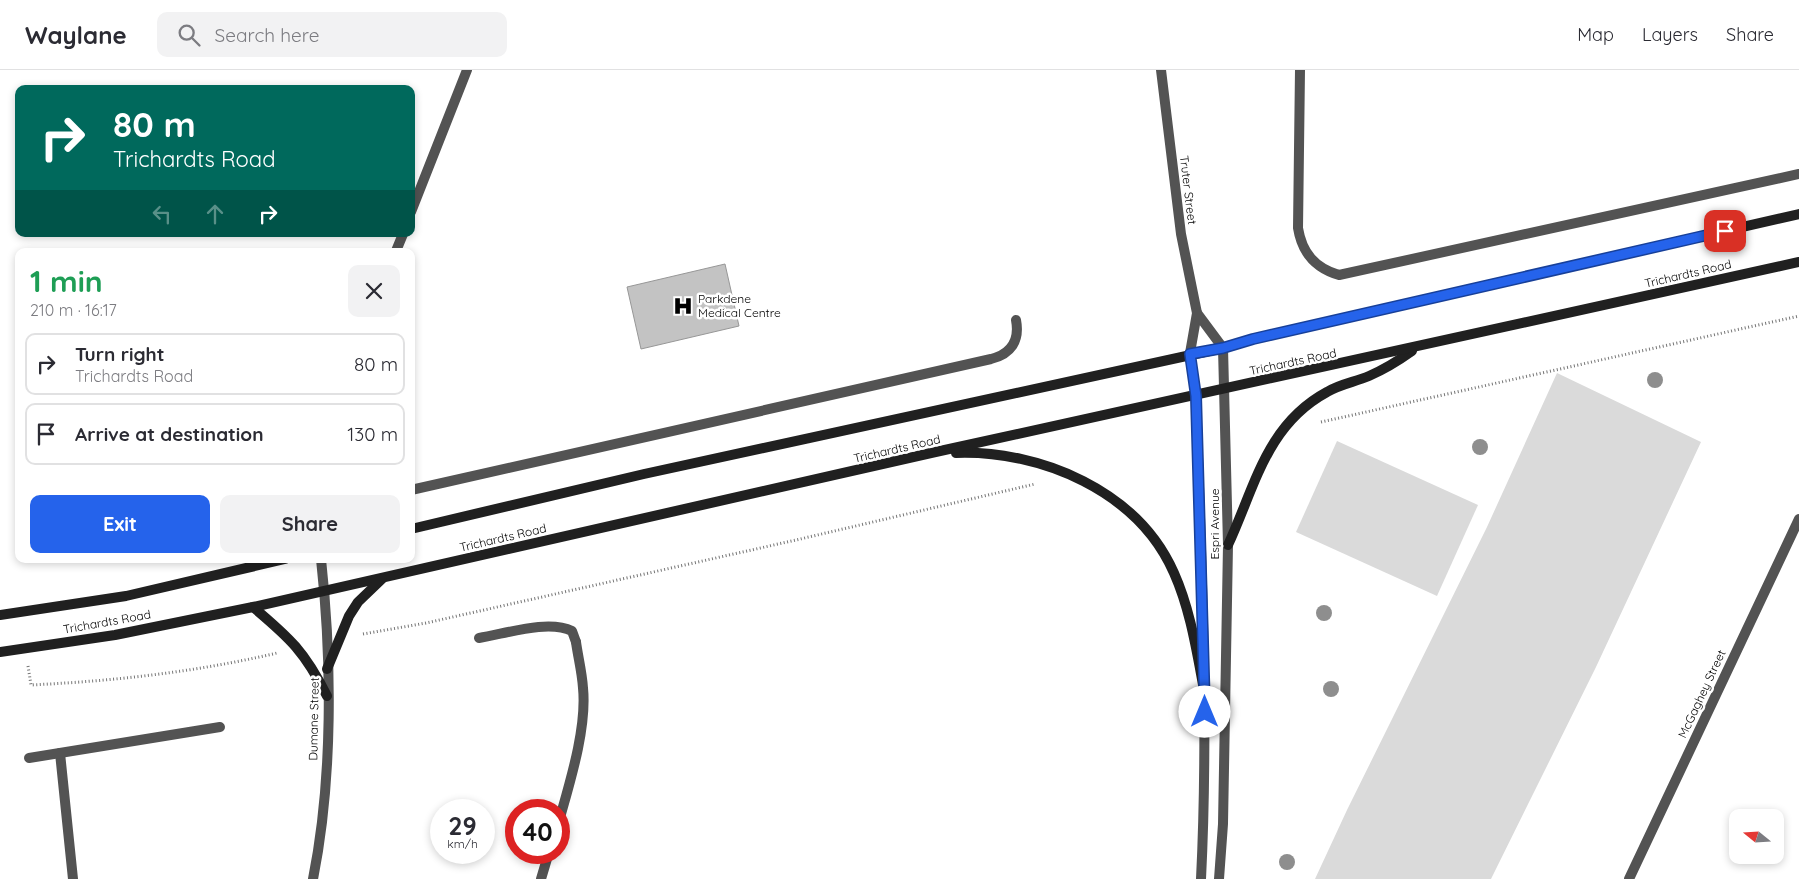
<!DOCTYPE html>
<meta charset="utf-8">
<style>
body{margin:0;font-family:Quicksand,sans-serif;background:#f2f2f3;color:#2b2b33;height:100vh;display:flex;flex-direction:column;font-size:19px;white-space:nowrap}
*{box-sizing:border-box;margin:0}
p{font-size:16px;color:#7c7c81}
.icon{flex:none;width:28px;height:28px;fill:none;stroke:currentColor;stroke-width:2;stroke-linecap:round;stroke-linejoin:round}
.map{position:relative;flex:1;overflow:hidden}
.side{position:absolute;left:15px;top:178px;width:400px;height:315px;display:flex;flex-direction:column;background:#fff;border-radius:10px;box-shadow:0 2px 8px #0003}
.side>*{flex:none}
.top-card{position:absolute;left:15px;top:15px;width:400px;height:152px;border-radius:10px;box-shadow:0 2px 8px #0003;background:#00695c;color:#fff;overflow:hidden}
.needle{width:32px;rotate:288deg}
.controls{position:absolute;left:1729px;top:739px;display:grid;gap:10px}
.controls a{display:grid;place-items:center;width:55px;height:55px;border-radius:10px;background:#fff;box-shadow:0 2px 8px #0003;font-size:25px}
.speed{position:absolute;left:430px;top:729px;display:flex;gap:10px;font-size:25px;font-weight:700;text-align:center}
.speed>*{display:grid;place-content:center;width:65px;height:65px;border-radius:50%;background:#fff;box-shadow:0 2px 8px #0003;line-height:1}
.speed small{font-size:12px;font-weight:400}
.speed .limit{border:8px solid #d22;background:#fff;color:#111}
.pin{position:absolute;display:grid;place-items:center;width:42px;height:42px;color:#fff;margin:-21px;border-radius:10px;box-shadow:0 2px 8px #0006}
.me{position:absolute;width:55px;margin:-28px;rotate:0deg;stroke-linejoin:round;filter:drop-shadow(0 0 4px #0008)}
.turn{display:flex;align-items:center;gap:18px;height:105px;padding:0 15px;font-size:22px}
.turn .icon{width:65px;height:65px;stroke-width:2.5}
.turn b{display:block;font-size:35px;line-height:42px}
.lanes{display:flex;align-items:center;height:48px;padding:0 15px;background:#0003;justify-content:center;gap:25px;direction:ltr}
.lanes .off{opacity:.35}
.round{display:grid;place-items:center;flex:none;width:52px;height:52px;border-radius:10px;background:#f2f2f3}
.summary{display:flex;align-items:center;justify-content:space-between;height:85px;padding:0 15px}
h1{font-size:30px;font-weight:700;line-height:38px;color:#1e9e55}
.primary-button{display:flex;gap:10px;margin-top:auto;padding:10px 15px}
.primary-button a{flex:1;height:58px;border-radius:10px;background:#2563eb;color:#fff;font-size:20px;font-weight:700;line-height:58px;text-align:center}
.primary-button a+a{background:#f2f2f3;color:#2b2b33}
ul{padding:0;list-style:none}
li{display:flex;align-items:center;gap:15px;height:62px;margin:0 10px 8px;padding:0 5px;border:2px solid #e1e1e2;border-radius:10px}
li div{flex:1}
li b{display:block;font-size:19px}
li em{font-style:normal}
header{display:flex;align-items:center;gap:30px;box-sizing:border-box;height:70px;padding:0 25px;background:#fff;border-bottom:1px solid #e1e1e2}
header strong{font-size:24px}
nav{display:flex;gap:28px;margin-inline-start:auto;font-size:18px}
.search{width:350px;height:45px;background:#f2f2f3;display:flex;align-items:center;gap:12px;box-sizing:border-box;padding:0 18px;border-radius:10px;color:#7c7c81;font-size:19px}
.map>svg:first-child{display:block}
</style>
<header>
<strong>Waylane</strong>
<div class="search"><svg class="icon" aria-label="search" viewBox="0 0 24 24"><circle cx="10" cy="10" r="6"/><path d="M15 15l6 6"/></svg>Search here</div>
<nav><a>Map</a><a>Layers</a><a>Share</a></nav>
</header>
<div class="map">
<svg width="1799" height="809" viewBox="0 0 1799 809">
<rect width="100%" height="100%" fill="#fff"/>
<!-- garden -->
<g fill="#dadada">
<path d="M1557,303l144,69 -105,225 -105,212h-176l32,-69 140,-283z"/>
<path d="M1337,371l141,64 -41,91 -141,-64z"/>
</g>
<!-- building -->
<path fill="#c3c3c3" stroke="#979797" d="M725,194l14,62 -98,23 -14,-62z"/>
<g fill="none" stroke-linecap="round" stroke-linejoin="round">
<!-- path -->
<g stroke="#757575" stroke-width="3" stroke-dasharray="1 2.5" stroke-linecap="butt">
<path d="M1321,352l478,-106"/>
<path d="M363,564l63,-11 370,-83 239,-56"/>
<path d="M28,596l3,19c83,-4 165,-13 246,-32"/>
</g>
<!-- service -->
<g stroke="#535353" stroke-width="10">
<path d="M479,568c26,-4 69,-19 93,-7l4,11"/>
<path d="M60,683l13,126"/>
<path d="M29,688l191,-31"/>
</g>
<!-- minor -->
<g stroke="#535353" stroke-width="10">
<path d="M1161,0l20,164 16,79 -7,40"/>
<path d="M1300,0l-2,158c4,25 17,40 41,47l460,-101"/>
<path d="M411,142l56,-142"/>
<path d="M396,181l7,-17"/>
<path d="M1197,243l26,35"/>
<path d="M411,420l580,-131c20,-5 29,-18 25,-39"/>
<path d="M559,751c11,-39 28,-93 24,-133 -1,-16 -5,-31 -7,-46"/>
<path d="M313,809c20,-100 19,-219 8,-320"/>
<path d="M541,809l8,-27"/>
<path d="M1629,809l170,-360"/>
</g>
<!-- tertiary -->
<g stroke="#535353" stroke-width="10">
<path d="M1190,283l6,43c5,161 13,322 5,483"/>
<path d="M1219,809l4,-55 5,-279 -5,-197"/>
</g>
<!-- secondary -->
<g stroke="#202020" stroke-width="10">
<path d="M956,383c85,-3 182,38 218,120 17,38 23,81 31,122"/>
<path d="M411,459l233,-55 579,-126 30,-9 546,-125"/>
<path d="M1228,475c27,-58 38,-120 99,-153 13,-8 28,-10 42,-16 16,-7 29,-15 43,-25"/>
<path d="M253,537c37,31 52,45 74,89"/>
<path d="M0,545l126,-19 159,-37"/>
<path d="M0,582l115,-17 138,-28 678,-154 868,-191"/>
<path d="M327,599l22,-53 9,-14 24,-23"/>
</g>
</g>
<!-- trees -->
<g fill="#8e8e8e">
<circle cx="1655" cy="310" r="8"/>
<circle cx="1480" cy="377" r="8"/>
<circle cx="1324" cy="543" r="8"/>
<circle cx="1331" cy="619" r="8"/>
<circle cx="1287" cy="792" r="8"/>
</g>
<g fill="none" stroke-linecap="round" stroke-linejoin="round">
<defs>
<path id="route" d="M1205,642l-9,-316 -6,-42 33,-6 30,-9 472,-108"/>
</defs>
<!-- route casing -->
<use href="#route" stroke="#184099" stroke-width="12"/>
<!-- route -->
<use href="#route" stroke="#2563eb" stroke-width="9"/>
</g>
<!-- icons -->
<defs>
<symbol id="hospital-bare" viewBox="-9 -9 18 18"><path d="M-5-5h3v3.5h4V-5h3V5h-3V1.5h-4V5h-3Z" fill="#000" stroke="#fff" stroke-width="2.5" paint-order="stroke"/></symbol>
</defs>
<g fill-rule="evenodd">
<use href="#hospital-bare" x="669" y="222" width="28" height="28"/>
</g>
<g text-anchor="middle" stroke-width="5" stroke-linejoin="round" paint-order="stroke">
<!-- street labels -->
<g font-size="12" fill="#000" stroke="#fff">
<text transform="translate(1188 120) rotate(83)" y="4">Truter Street</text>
<text transform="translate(1688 204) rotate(-13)" y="4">Trichardts Road</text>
<text transform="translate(1293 292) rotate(-12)" y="4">Trichardts Road</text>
<text transform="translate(897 379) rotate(-13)" y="4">Trichardts Road</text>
<text transform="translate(1215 454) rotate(-90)" y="4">Espri Avenue</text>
<text transform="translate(503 468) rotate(-13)" y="4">Trichardts Road</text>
<text transform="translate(107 552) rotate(-10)" y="4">Trichardts Road</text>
<text transform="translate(1702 624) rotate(-65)" y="4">McGaghey Street</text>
<text transform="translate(314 649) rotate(-89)" y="4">Dumane Street</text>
</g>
<!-- poi labels -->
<g font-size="12" fill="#000" stroke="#fff" text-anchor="start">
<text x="698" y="233">Parkdene<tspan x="698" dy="14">Medical Centre</tspan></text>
</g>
</g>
</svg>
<div class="controls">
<a><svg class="needle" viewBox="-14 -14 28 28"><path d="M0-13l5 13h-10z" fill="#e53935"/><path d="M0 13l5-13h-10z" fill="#7c7c81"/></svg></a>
</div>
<div class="speed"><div>29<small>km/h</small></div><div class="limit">40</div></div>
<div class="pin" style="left:1725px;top:161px;background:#d93025"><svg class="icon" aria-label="arrive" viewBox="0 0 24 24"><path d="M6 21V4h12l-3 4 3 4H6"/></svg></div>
<svg class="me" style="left:1205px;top:642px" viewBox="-20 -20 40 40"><circle r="19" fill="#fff"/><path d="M0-13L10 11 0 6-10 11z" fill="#2563eb"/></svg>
<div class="top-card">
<div class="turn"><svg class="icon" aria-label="right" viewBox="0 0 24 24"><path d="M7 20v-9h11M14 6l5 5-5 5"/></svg><div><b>80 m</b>Trichardts Road</div></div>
<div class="lanes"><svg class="icon off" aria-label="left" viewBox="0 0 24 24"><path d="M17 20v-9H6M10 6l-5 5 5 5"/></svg><svg class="icon off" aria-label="ahead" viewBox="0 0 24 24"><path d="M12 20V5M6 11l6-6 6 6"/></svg><svg class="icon" aria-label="right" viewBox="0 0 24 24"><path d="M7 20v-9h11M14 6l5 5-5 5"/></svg></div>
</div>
<section class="side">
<div class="summary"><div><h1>1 min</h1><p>210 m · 16:17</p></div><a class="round"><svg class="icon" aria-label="close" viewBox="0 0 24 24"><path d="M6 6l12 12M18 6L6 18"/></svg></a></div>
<ul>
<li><svg class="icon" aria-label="right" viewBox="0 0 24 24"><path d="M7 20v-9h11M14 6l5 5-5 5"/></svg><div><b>Turn right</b><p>Trichardts Road</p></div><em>80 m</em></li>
<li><svg class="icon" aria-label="arrive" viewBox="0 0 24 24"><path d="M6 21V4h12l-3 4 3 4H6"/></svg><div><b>Arrive at destination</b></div><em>130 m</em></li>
</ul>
<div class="primary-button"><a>Exit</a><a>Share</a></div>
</section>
</div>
